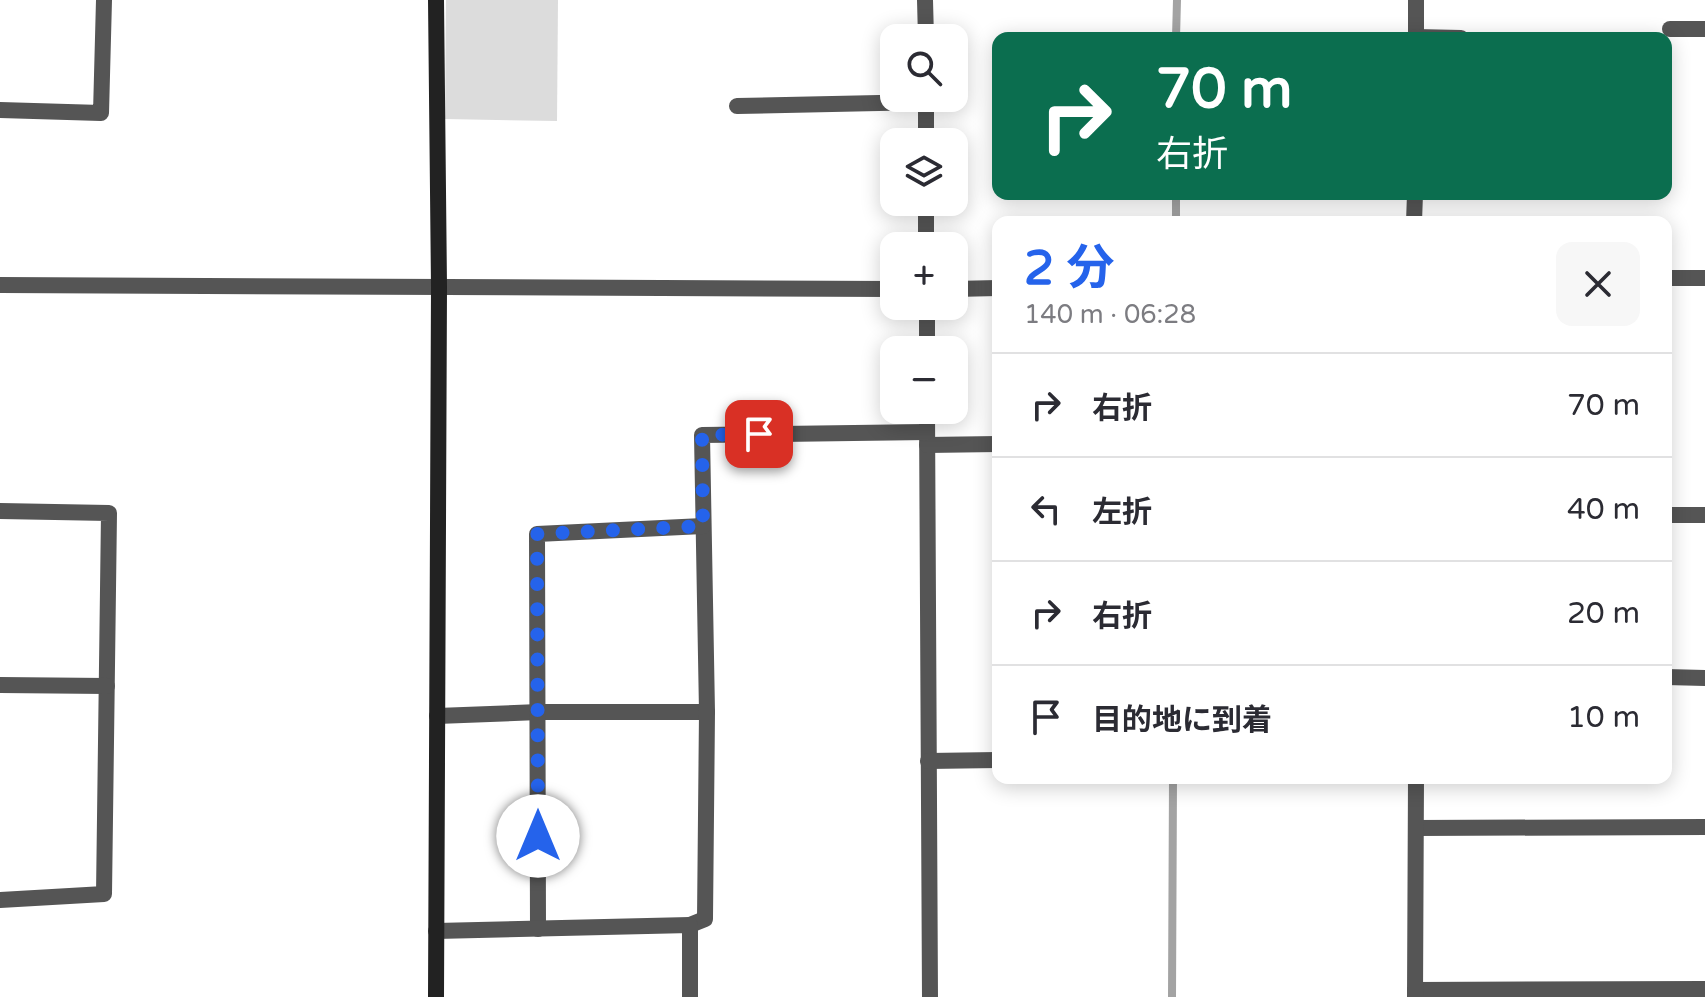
<!DOCTYPE html>
<html lang="ja">
<meta charset="utf-8">
<style>
body{margin:0;font-family:"Varela Round","Noto Sans JP",sans-serif;background:#f7f7f7;color:#2b2b33;height:100vh;display:flex;flex-direction:column;font-size:30px;white-space:nowrap}
*{box-sizing:border-box;margin:0}
p{font-size:26px;color:#7c7c81}
.icon{flex:none;width:44px;height:44px;fill:none;stroke:currentColor;stroke-width:2;stroke-linecap:round;stroke-linejoin:round}
.map{position:relative;flex:1;overflow:hidden}
.side{position:absolute;left:992px;top:216px;width:680px;height:568px;display:flex;flex-direction:column;background:#fff;border-radius:16px;box-shadow:0 4px 20px #0003}
.side>*{flex:none}
.top-card{position:absolute;left:992px;top:32px;width:680px;height:168px;border-radius:16px;box-shadow:0 4px 20px #0003;background:#0b6e4f;color:#fff;overflow:hidden}
.controls{position:absolute;left:880px;top:24px;display:grid;gap:16px}
.controls a{display:grid;place-items:center;width:88px;height:88px;border-radius:16px;background:#fff;box-shadow:0 4px 20px #0003;font-size:40px}
.pin{position:absolute;display:grid;place-items:center;width:68px;height:68px;color:#fff;margin:-34px;border-radius:16px;box-shadow:0 4px 12px #0006}
.me{position:absolute;width:88px;margin:-44px;rotate:0deg;stroke-linejoin:round;filter:drop-shadow(0 0 6px #0008)}
.turn{display:flex;align-items:center;gap:28px;height:168px;padding:0 32px;font-size:36px}
.turn .icon{width:104px;height:104px;stroke-width:2.5}
.turn b{display:block;font-size:56px;line-height:68px}
.round{display:grid;place-items:center;flex:none;width:84px;height:84px;border-radius:16px;background:#f7f7f7}
.overview{display:flex;align-items:center;justify-content:space-between;height:136px;padding:0 32px}
h1{font-size:48px;font-weight:700;line-height:60px;color:#2563eb}
ul{padding:0;list-style:none}
li{display:flex;align-items:center;gap:24px;height:104px;padding:0 32px;border-top:2px solid #e1e1e2}
li div{flex:1}
li b{display:block;font-size:30px}
li em{font-style:normal}
.map>svg:first-child{display:block}
</style>
<div class="map">
<svg width="1705" height="997" viewBox="0 0 1705 997">
<rect width="100%" height="100%" fill="#fff"/>
<!-- green -->
<path fill="#dcdcdc" d="M446,0h112l-1,121 -112,-2z"/>
<g fill="none" stroke-linecap="round" stroke-linejoin="round">
<!-- stream -->
<g stroke="#a3a3a3" stroke-width="8">
<path d="M1176,38l1,-38"/>
<path d="M1176,222v-28"/>
<path d="M1172,997l1,-219"/>
</g>
<!-- street -->
<g stroke="#555" stroke-width="16">
<path d="M925,0l1,38"/>
<path d="M1416,0v38"/>
<path d="M1670,29h35"/>
<path d="M1416,37l45,1"/>
<path d="M926,98v44"/>
<path d="M737,106l189,-4"/>
<path d="M0,110l101,3 3,-113"/>
<path d="M926,202v44"/>
<path d="M1414,222l1,-28"/>
<path d="M1666,278h39"/>
<path d="M0,285l894,4"/>
<path d="M954,289l44,-1"/>
<path d="M927,306v44"/>
<path d="M927,410l3,587"/>
<path d="M927,445l71,-1"/>
<path d="M0,511l109,2 -5,381 -104,6"/>
<path d="M1666,515h39"/>
<path d="M1666,677l39,1"/>
<path d="M0,685l107,1"/>
<path d="M437,716l102,-4h168"/>
<path d="M928,761l70,-1"/>
<path d="M1416,828l289,-1"/>
<path d="M690,925l15,-6 2,-207 -5,-277 225,-3"/>
<path d="M538,929l-1,-395 166,-8"/>
<path d="M436,931l254,-6v72"/>
<path d="M1415,990l290,-1"/>
<path d="M1415,997l1,-219"/>
</g>
<!-- secondary -->
<path stroke="#222" stroke-width="16" d="M436,0l3,287 -3,710"/>
</g>
<g fill="none" stroke-linecap="round" stroke-linejoin="round">
<!-- route -->
<path stroke="#2563eb" stroke-width="14" stroke-dasharray="0 25.2" d="M538,836l-1,-302 166,-8 -1,-91 57,-1"/>
</g>
</svg>
<div class="controls">
<a><svg class="icon" aria-label="search" viewBox="0 0 24 24"><circle cx="10" cy="10" r="6"/><path d="M15 15l6 6"/></svg></a>
<a><svg class="icon" aria-label="layers" viewBox="0 0 24 24"><path d="M12 4l9 5-9 5-9-5zM3 14l9 5 9-5"/></svg></a>
<a>+</a>
<a>−</a>
</div>
<div class="pin" style="left:759px;top:434px;background:#d93025"><svg class="icon" aria-label="arrive" viewBox="0 0 24 24"><path d="M6 21V4h12l-3 4 3 4H6"/></svg></div>
<svg class="me" style="left:538px;top:836px" viewBox="-20 -20 40 40"><circle r="19" fill="#fff"/><path d="M0-13L10 11 0 6-10 11z" fill="#2563eb"/></svg>
<div class="top-card">
<div class="turn"><svg class="icon" aria-label="right" viewBox="0 0 24 24"><path d="M7 20v-9h11M14 6l5 5-5 5"/></svg><div><b>70 m</b>右折</div></div>
</div>
<section class="side">
<div class="overview"><div><h1>2 分</h1><p>140 m · 06:28</p></div><a class="round"><svg class="icon" aria-label="close" viewBox="0 0 24 24"><path d="M6 6l12 12M18 6L6 18"/></svg></a></div>
<ul>
<li><svg class="icon" aria-label="right" viewBox="0 0 24 24"><path d="M7 20v-9h11M14 6l5 5-5 5"/></svg><div><b>右折</b></div><em>70 m</em></li>
<li><svg class="icon" aria-label="left" viewBox="0 0 24 24"><path d="M17 20v-9H6M10 6l-5 5 5 5"/></svg><div><b>左折</b></div><em>40 m</em></li>
<li><svg class="icon" aria-label="right" viewBox="0 0 24 24"><path d="M7 20v-9h11M14 6l5 5-5 5"/></svg><div><b>右折</b></div><em>20 m</em></li>
<li><svg class="icon" aria-label="arrive" viewBox="0 0 24 24"><path d="M6 21V4h12l-3 4 3 4H6"/></svg><div><b>目的地に到着</b></div><em>10 m</em></li>
</ul>
</section>
</div>
